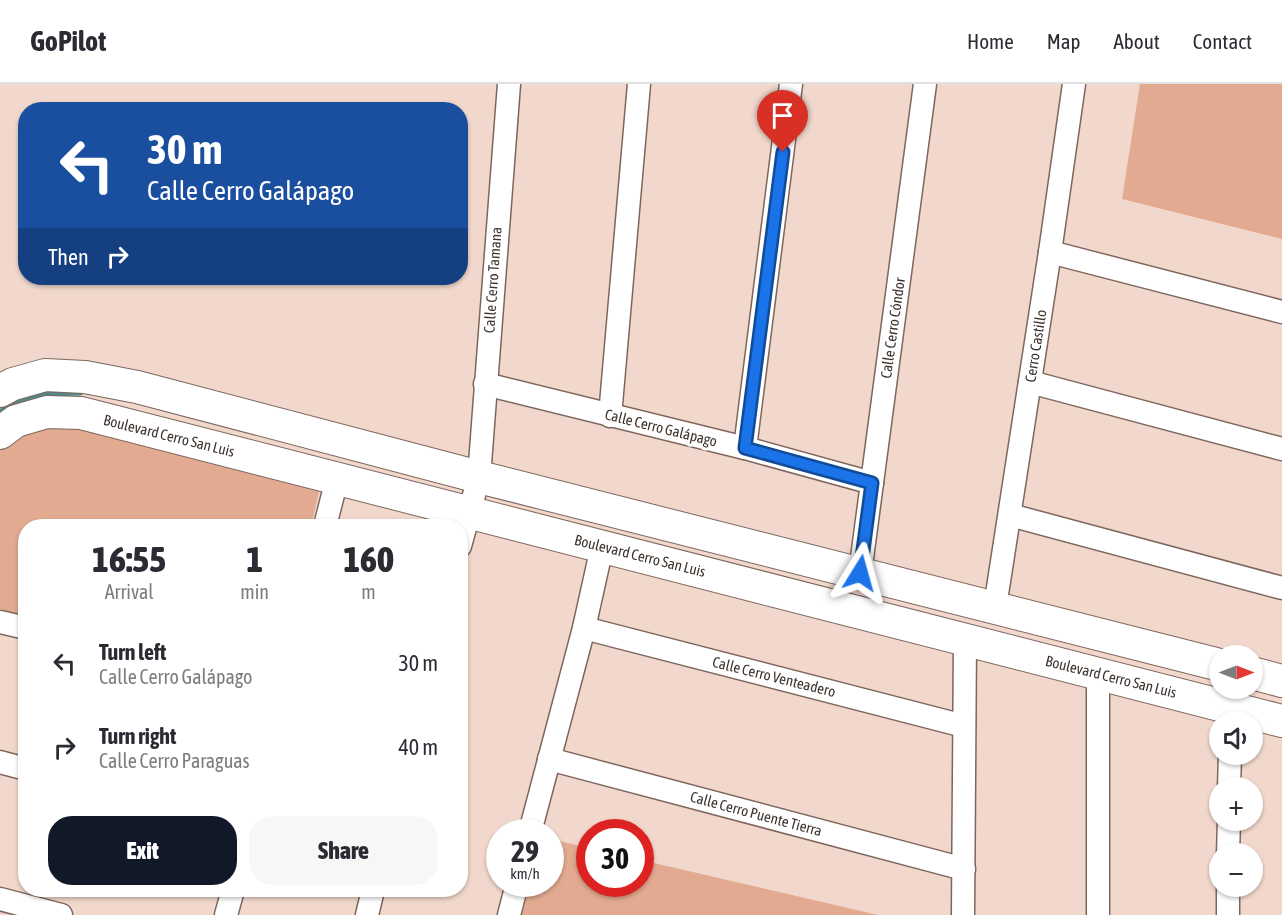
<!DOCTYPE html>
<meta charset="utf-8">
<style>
body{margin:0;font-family:"Asap Condensed",sans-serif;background:#f7f7f7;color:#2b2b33;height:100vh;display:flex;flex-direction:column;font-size:22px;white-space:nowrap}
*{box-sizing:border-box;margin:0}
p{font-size:20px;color:#7c7c81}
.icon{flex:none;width:33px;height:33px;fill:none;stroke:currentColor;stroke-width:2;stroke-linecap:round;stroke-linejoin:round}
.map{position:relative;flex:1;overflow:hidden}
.details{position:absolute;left:18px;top:435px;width:450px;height:378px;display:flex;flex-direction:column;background:#fff;border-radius:24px;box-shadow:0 2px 4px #0004}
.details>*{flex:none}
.hud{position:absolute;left:18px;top:18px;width:450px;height:183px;border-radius:24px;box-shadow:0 2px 4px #0004;background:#1a4fa0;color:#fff;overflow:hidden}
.needle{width:39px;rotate:90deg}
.controls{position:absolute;left:1209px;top:561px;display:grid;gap:12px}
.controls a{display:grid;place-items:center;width:54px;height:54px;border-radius:50%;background:#fff;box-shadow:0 2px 4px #0004;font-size:30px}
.speed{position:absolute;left:486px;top:735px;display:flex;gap:12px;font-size:30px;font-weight:700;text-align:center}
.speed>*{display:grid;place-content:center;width:78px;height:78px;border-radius:50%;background:#fff;box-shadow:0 2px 4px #0004;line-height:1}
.speed small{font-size:15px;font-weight:400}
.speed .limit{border:9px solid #d22;background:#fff;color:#111}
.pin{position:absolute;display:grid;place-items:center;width:51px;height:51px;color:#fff;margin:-62px -26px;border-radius:50% 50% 50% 0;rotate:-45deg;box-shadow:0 0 6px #0007}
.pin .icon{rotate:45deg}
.me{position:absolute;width:66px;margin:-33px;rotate:8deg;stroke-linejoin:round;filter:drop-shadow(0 0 4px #0008)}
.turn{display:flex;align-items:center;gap:21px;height:126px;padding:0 30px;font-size:27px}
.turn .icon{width:78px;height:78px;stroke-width:2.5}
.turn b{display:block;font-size:42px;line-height:51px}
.then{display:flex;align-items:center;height:57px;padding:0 30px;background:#0003;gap:12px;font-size:22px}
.eta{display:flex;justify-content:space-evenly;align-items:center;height:102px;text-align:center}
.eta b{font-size:36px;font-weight:800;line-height:42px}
.action{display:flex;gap:12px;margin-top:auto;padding:12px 30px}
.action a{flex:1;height:69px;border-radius:24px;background:#111827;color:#fff;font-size:24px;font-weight:800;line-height:69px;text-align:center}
.action a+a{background:#f7f7f7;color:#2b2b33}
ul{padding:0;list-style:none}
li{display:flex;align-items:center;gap:18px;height:84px;padding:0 30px}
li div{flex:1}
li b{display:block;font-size:22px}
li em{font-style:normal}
header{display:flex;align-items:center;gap:36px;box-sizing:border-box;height:84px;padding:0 30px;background:#fff;border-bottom:2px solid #e1e1e2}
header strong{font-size:28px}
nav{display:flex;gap:33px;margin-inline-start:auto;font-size:21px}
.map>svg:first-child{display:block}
</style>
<header>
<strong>GoPilot</strong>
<nav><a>Home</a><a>Map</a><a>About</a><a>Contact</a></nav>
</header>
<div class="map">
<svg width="1282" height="831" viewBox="0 0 1282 831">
<rect width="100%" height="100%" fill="#f2d8cc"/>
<!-- green -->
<g fill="#e2aa90">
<path d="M1140,0h142v155l-160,-40z"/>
<path d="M51,341h28l241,63 -9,38h-285l-1,90 -25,-7v-159l27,-18z"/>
<path d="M551,755l38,9 1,36h50l1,-24 237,55h-356l8,-31h20z"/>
</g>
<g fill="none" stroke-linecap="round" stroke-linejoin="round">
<!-- stream -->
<path stroke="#538688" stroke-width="7" d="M0,329l11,-8 34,-12 35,-1"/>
<defs>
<g id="street">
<path d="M1050,168l232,60"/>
<path d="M1030,298l252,67"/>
<path d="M485,300l260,64 127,35"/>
<path d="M610,332l29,-332"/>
<path d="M745,364l46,-364"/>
<path d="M1010,431l272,73"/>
<path d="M325,442l12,-47"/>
<path d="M460,462l19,-69 30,-393"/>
<path d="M860,489l65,-489"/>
<path d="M995,523l55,-355 24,-168"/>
<path d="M0,538l26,6"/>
<path d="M584,544l380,98"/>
<path d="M549,675l415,110"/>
<path d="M0,678l26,7"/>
<path d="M1229,704l1,-34"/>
<path d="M530,748l54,-204 18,-81"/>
<path d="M1228,770l1,-34"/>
<path d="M0,815l61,16"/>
<path d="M226,831l7,-25"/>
<path d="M367,831l6,-25"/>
<path d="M509,831l8,-31"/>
<path d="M963,831l2,-276"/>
<path d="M1098,831v-241"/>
<path d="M1228,831v-29"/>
</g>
<g id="secondary">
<path d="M0,307l13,-7 32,-9 40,2 52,10 342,90 741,188"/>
<path d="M0,349l16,-12 31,-9 34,1 1201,308"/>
<path d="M1252,589l30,8"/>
</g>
</defs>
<!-- street casing -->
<use href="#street" stroke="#7d665c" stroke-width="25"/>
<!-- secondary casing -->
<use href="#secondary" stroke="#7d665c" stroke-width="34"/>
<!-- street -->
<use href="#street" stroke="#fff" stroke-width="22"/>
<!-- secondary -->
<use href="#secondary" stroke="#fff" stroke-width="32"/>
</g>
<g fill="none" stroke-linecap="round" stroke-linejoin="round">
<defs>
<path id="route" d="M783,68l-38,296 127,35 -12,90"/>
</defs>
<!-- route casing -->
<use href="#route" stroke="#114b97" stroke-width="15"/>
<!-- route -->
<use href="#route" stroke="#1a73e8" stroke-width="10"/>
</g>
<g text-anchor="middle" stroke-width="6" stroke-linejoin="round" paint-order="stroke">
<!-- street labels -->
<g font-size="15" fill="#3e342f" stroke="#fff">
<text transform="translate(493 196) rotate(-86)" y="5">Calle Cerro Tamana</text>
<text transform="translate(893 244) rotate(-82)" y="5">Calle Cerro Cóndor</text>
<text transform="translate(1036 262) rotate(-81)" y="5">Cerro Castillo</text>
<text transform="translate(661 344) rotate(14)" y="5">Calle Cerro Galápago</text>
<text transform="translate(169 352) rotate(14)" y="5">Boulevard Cerro San Luis</text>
<text transform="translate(640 472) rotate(14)" y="5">Boulevard Cerro San Luis</text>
<text transform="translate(774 593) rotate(14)" y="5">Calle Cerro Venteadero</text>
<text transform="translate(1111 593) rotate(14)" y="5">Boulevard Cerro San Luis</text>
<text transform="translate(756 730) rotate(15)" y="5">Calle Cerro Puente Tierra</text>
</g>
</g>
</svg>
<div class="controls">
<a><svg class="needle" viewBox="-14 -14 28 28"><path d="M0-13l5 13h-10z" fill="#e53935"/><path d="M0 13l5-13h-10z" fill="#7c7c81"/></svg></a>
<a><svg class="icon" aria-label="sound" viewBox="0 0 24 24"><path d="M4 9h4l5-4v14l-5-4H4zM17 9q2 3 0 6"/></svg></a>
<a>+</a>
<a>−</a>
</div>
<div class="speed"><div>29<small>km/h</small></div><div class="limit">30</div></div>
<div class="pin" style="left:783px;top:68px;background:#d93025"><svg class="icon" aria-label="arrive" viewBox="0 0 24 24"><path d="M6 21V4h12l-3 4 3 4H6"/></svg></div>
<svg class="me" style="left:860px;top:489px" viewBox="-20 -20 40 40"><path d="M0-17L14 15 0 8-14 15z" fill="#1a73e8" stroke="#fff" stroke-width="4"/></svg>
<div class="hud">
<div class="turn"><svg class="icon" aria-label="left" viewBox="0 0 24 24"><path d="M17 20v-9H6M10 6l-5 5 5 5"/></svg><div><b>30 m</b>Calle Cerro Galápago</div></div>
<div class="then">Then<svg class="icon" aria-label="right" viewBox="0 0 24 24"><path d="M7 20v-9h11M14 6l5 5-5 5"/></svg></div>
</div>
<section class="details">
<div class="eta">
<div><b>16:55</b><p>Arrival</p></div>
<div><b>1</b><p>min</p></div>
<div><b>160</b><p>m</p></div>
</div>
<ul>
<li><svg class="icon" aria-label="left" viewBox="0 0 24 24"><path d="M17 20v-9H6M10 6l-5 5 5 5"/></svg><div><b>Turn left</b><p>Calle Cerro Galápago</p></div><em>30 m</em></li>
<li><svg class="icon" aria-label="right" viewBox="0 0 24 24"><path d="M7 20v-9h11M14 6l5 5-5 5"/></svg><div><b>Turn right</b><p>Calle Cerro Paraguas</p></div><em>40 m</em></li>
</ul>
<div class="action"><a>Exit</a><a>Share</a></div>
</section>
</div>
